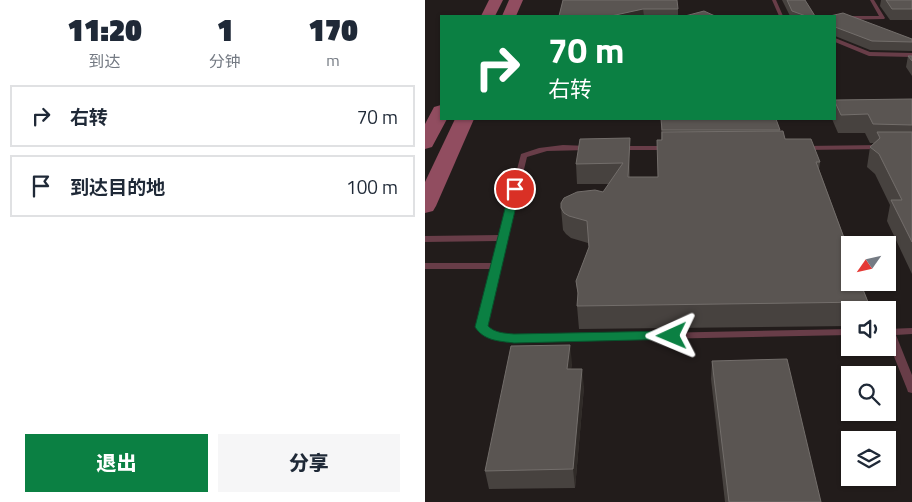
<!DOCTYPE html>
<html lang="zh">
<meta charset="utf-8">
<style>
body{margin:0;font-family:"Titillium Web","Noto Sans SC",sans-serif;background:#f6f6f7;color:#1f2937;height:100vh;display:flex;flex-direction:column;font-size:19px;white-space:nowrap}
*{box-sizing:border-box;margin:0}
p{font-size:16px;color:#747a83}
.icon{flex:none;width:28px;height:28px;fill:none;stroke:currentColor;stroke-width:2;stroke-linecap:round;stroke-linejoin:round}
.map{position:relative;flex:1;overflow:hidden}
.sheet{display:flex;flex-direction:column;background:#fff;width:425px}
.sheet>*{flex:none}
.top-card{position:absolute;left:15px;top:15px;width:396px;height:105px;border-radius:0px;box-shadow:0 1px 4px #0004;background:#0b8043;color:#fff;overflow:hidden}
.needle{width:32px;rotate:236deg}
.buttons{position:absolute;left:416px;top:236px;display:grid;gap:10px}
.buttons a{display:grid;place-items:center;width:55px;height:55px;border-radius:0px;background:#fff;box-shadow:0 1px 4px #0004;font-size:25px}
.pin{position:absolute;display:grid;place-items:center;width:42px;height:42px;color:#fff;margin:-21px;border:2px solid #fff;border-radius:50%;box-shadow:0 1px 5px #0007}
.me{position:absolute;width:55px;margin:-28px;rotate:269deg;stroke-linejoin:round;filter:drop-shadow(0 0 4px #0008)}
.turn{display:flex;align-items:center;gap:18px;height:105px;padding:0 25px;font-size:22px}
.turn .icon{width:65px;height:65px;stroke-width:2.5}
.turn b{display:block;font-size:35px;line-height:42px}
.eta{display:flex;justify-content:space-evenly;align-items:center;height:85px;text-align:center}
.eta b{font-size:30px;font-weight:800;line-height:35px}
.cta{display:flex;gap:10px;margin-top:auto;padding:10px 25px}
.cta a{flex:1;height:58px;border-radius:0px;background:#0b8043;color:#fff;font-size:20px;font-weight:800;line-height:58px;text-align:center}
.cta a+a{background:#f6f6f7;color:#1f2937}
ul{padding:0;list-style:none}
li{display:flex;align-items:center;gap:15px;height:62px;margin:0 10px 8px;padding:0 15px;border:2px solid #e0e1e3;border-radius:0px}
li div{flex:1}
li b{display:block;font-size:19px}
li em{font-style:normal}
main{display:flex;flex:1;min-height:0}
.map>svg:first-child{display:block}
</style>
<main>
<section class="sheet">
<div class="eta">
<div><b>11:20</b><p>到达</p></div>
<div><b>1</b><p>分钟</p></div>
<div><b>170</b><p>m</p></div>
</div>
<ul>
<li><svg class="icon" aria-label="right" viewBox="0 0 24 24"><path d="M7 20v-9h11M14 6l5 5-5 5"/></svg><div><b>右转</b></div><em>70 m</em></li>
<li><svg class="icon" aria-label="arrive" viewBox="0 0 24 24"><path d="M6 21V4h12l-3 4 3 4H6"/></svg><div><b>到达目的地</b></div><em>100 m</em></li>
</ul>
<div class="cta"><a>退出</a><a>分享</a></div>
</section>
<div class="map">
<svg width="487" height="502" viewBox="0 0 487 502">
<rect width="100%" height="100%" fill="#221c1b"/>
<g fill="none" stroke-linecap="round" stroke-linejoin="round">
<!-- lane -->
<g fill="#683d48" fill-rule="evenodd">
<path d="M347,0h4l7,16h-4z"/>
<path d="M445,0h4l11,18 -1,1 -49,1v-4h44z"/>
<path d="M410,38l35,14 42,1v4l-43,-1 -34,-14z"/>
<path d="M138,145l25,1 4,2 -4,2 -41,1 -20,6 -41,169c9,7 17,9 28,10l336,-7v6l-336,7c-14,-1 -29,-3 -38,-15l15,-58h-66v-6h68l5,-22 -73,1v-6l75,-1 21,-81 18,-6z"/>
<path d="M456,145h3v4l-80,1 -4,-2 4,-2z"/>
<path d="M191,146h52l4,2 -4,2h-52z"/>
<path d="M487,328v6l-16,1 16,40v18l-4,-1 -1,-3 -20,-50v-10z"/>
</g>
<!-- secondary -->
<g fill="#914d60" fill-rule="evenodd">
<path d="M64,0h14l-8,16h-14z"/>
<path d="M84,0h14l-7,16h-14z"/>
<path d="M16,105v14h6l-15,28 -7,2v-25l9,-17z"/>
<path d="M30,119h19l-38,87 -3,5 -8,2v-31z"/>
</g>
</g>
<!-- wall -->
<g fill="#47423f">
<path d="M138,0l115,9v7h-119z"/>
<path d="M357,0h23l10,16h-25z"/>
<path d="M456,0h31v20h-22l-10,-14z"/>
<path d="M410,16l77,23v12l-42,-1 -35,-14z"/>
<path d="M483,56h4v20l-6,-9z"/>
<path d="M487,99v175l-25,-53 3,-16 -15,-31 -8,-7 3,-20 4,-4h-4l-5,-10h-27l-6,-14h3v-19z"/>
<path d="M236,119h115l4,12 5,8 35,23 -1,7 49,133 -2,8h-16v16l-271,3 -2,-23 1,-8 -2,-17 13,-34 -1,-4 -17,-5 -5,-4 -3,-4 -2,-22 42,-16 6,-8h-32l-1,-20 54,-26v39h28l3,-37z"/>
<path d="M287,361l109,141h-96l-14,-123z"/>
<path d="M147,363l-1,6 13,18 -9,101 -86,1 -4,-18z"/>
</g>
<!-- shaded-wall -->
<g fill="#302b28">
<path d="M218,9l1,7h-33z"/>
<path d="M205,138v20l-1,40 -1,-21z"/>
<path d="M145,345l2,18 -3,24 -2,-18z"/>
<path d="M157,369l2,18 -9,101 -2,-19z"/>
</g>
<!-- building -->
<g fill="#5a5552" stroke="#736e6b">
<path d="M138,0h114l1,9h-35l-32,7h-52z"/>
<path d="M362,0h18l10,16h-9l-14,-5z"/>
<path d="M461,0h26v9h-20z"/>
<path d="M279,11l11,5h-30z"/>
<path d="M418,13l69,26v3l-40,-1 -37,-14v-11h-5z"/>
<path d="M483,56h4v5z"/>
<path d="M487,99v26l-39,-1 -5,-10 -27,1 -6,-13v-2z"/>
<path d="M236,119h115l4,11h-118z"/>
<path d="M358,131l2,8h26l9,23h-4l34,92v28h10l8,20 -291,4 1,-13 -2,-12 13,-34 -2,-26 -18,-5 -5,-3 -3,-5v-5l3,-5 13,-6 18,-2 8,2 20,-29 -47,1 4,-25 50,-1 -2,39h30l-1,-37h5v-8z"/>
<path d="M452,132h35v110l-21,-42h11l-23,-46 -9,-7 10,-9z"/>
<path d="M145,345l-3,24h15l-9,100 -88,2 26,-125z"/>
<path d="M362,359l34,143h-92l-17,-141z"/>
</g>
<!-- route -->
<path fill="#0b8043" stroke="#07532c" d="M90,186l5,3 -32,137c7,7 16,7 26,8l158,-3 5,2 2,3 -2,3 -163,4c-15,-2 -30,-2 -39,-16l35,-138z"/>
</svg>
<div class="buttons">
<a><svg class="needle" viewBox="-14 -14 28 28"><path d="M0-13l5 13h-10z" fill="#e53935"/><path d="M0 13l5-13h-10z" fill="#747a83"/></svg></a>
<a><svg class="icon" aria-label="sound" viewBox="0 0 24 24"><path d="M4 9h4l5-4v14l-5-4H4zM17 9q2 3 0 6"/></svg></a>
<a><svg class="icon" aria-label="search" viewBox="0 0 24 24"><circle cx="10" cy="10" r="6"/><path d="M15 15l6 6"/></svg></a>
<a><svg class="icon" aria-label="layers" viewBox="0 0 24 24"><path d="M12 4l9 5-9 5-9-5zM3 14l9 5 9-5"/></svg></a>
</div>
<div class="pin" style="left:90px;top:189px;background:#d93025"><svg class="icon" aria-label="arrive" viewBox="0 0 24 24"><path d="M6 21V4h12l-3 4 3 4H6"/></svg></div>
<svg class="me" style="left:247px;top:336px" viewBox="-20 -20 40 40"><path d="M0-17L14 15 0 8-14 15z" fill="#0b8043" stroke="#fff" stroke-width="4"/></svg>
<div class="top-card">
<div class="turn"><svg class="icon" aria-label="right" viewBox="0 0 24 24"><path d="M7 20v-9h11M14 6l5 5-5 5"/></svg><div><b>70 m</b>右转</div></div>
</div>
</div>
</main>
